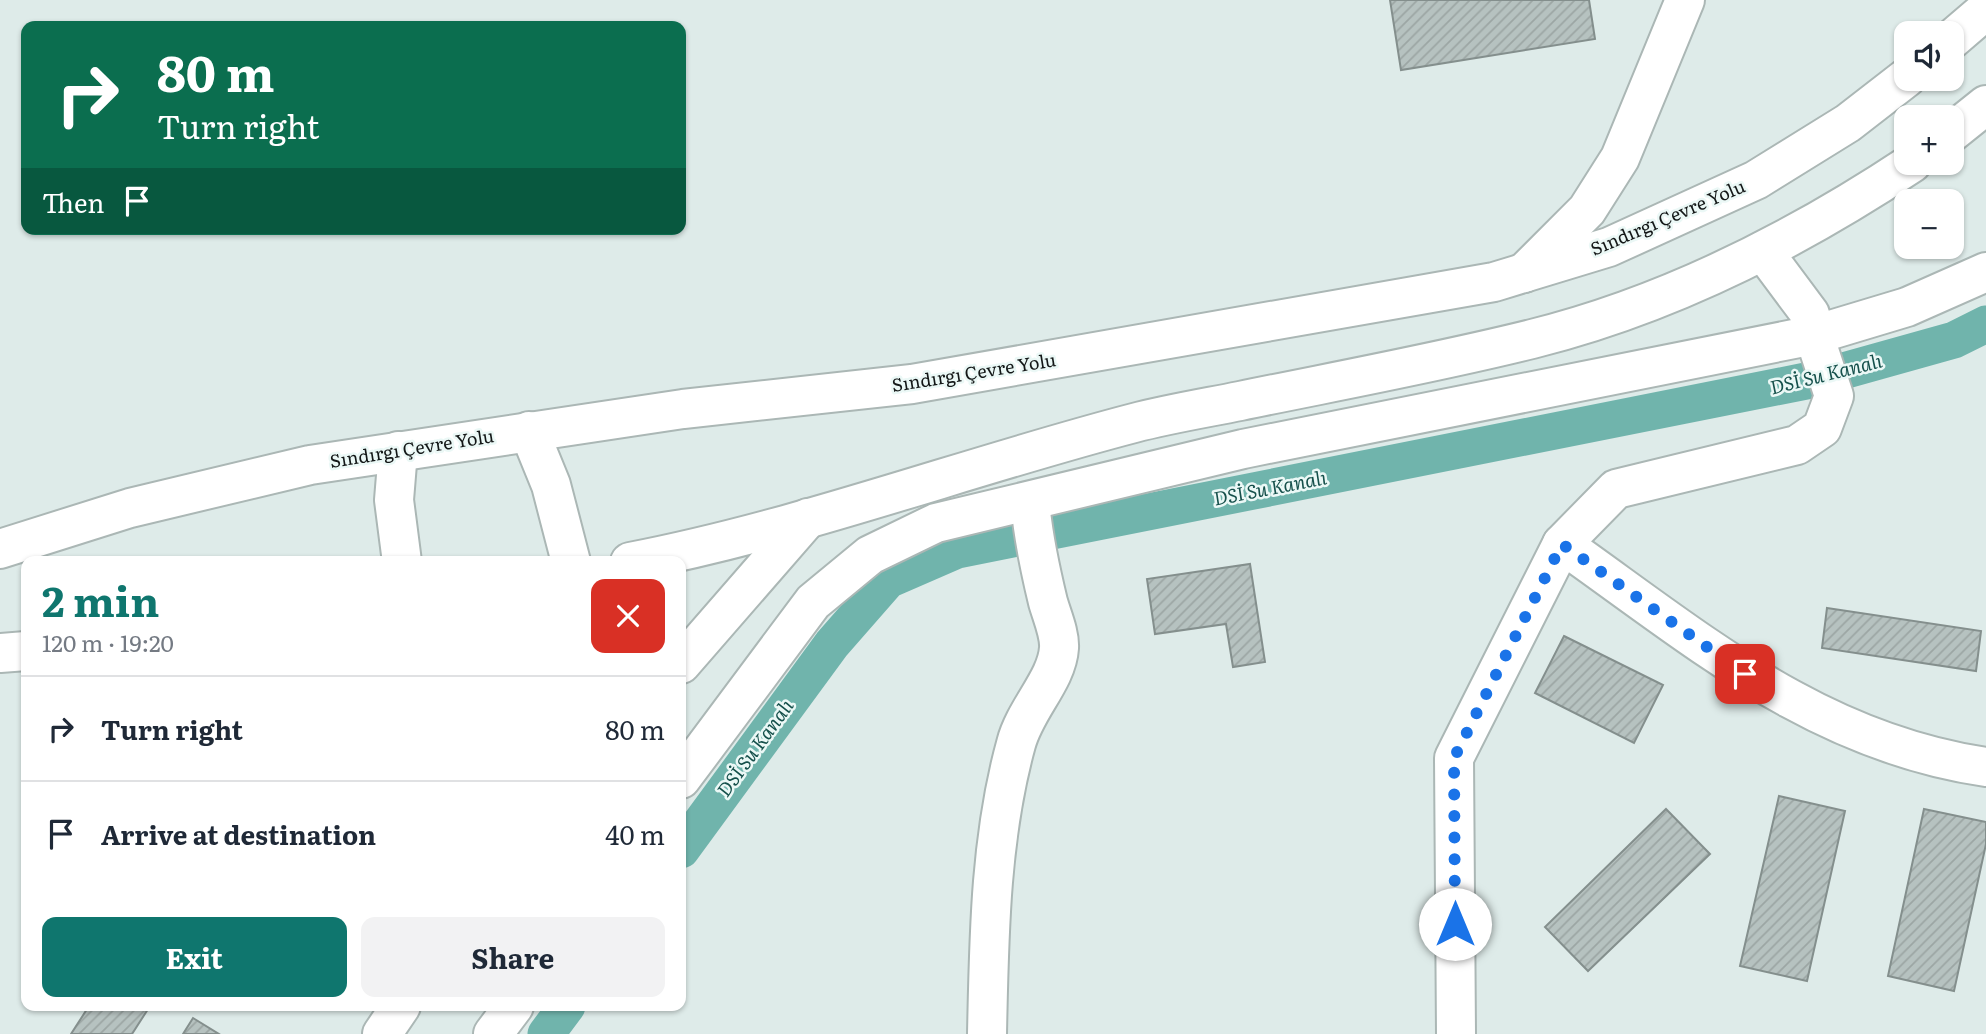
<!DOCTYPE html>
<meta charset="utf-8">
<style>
body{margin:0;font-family:Literata,serif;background:#f2f2f3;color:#1f2937;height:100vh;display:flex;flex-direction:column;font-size:26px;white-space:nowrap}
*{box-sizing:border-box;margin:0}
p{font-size:23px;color:#747a83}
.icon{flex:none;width:38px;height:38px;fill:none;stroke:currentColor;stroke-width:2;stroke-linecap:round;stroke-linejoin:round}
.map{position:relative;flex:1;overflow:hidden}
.side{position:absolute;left:21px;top:556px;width:665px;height:455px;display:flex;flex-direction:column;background:#fff;border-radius:14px;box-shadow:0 2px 5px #0004}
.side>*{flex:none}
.hud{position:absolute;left:21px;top:21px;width:665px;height:214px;border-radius:14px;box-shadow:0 2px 5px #0004;background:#0b6e4f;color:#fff;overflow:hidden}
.buttons{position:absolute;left:1894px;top:21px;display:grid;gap:14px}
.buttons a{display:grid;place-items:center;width:70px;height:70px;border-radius:14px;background:#fff;box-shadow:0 2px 5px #0004;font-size:35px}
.pin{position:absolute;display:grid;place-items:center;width:60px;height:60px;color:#fff;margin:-30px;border-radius:14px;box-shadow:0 4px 10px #0006}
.me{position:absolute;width:77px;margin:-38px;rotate:0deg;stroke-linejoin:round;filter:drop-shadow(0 0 5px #0008)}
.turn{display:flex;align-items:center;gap:24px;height:147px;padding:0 21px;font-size:32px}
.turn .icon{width:91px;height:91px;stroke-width:2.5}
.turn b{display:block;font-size:49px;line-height:60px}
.then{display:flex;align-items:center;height:66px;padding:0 21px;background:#0003;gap:14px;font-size:26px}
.round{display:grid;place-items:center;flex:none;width:74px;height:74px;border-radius:14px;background:#f2f2f3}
.overview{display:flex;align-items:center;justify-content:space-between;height:119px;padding:0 21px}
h1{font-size:42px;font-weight:700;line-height:52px;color:#0f766e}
.action{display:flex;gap:14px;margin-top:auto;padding:14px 21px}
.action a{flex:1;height:80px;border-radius:14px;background:#0f766e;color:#fff;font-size:28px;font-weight:700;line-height:80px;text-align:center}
.action a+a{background:#f2f2f3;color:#1f2937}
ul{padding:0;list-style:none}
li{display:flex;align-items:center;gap:21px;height:105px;padding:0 21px;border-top:2px solid #e0e1e3}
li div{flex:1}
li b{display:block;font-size:26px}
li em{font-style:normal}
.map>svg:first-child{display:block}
</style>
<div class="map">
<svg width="1986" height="1034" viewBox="0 0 1986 1034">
<defs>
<pattern id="building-hatch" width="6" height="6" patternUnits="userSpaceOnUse" patternTransform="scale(1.75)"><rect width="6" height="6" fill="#b6c2c0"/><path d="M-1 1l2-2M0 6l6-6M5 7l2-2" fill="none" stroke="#9ca6a4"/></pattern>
</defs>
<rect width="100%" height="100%" fill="#deebe9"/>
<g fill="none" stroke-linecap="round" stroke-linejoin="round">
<!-- canal -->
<g stroke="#70b4ac" stroke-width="37">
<path d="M681,850l151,-206 56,-64 69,-30 854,-170 143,-40 32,-16"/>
<path d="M546,1034l21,-28"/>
</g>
</g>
<!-- building -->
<g fill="url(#building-hatch)" stroke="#848f8d" stroke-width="2">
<path d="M1390,0h199l6,39 -194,31z"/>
<path d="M1250,564l15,98 -32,5 -7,-43 -71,10 -8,-55z"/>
<path d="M1827,608l154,23 -5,40 -154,-23z"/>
<path d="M1564,636l99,49 -29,58 -99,-50z"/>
<path d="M1779,796l66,15 -38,170 -67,-15z"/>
<path d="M1666,809l44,45 -122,117 -43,-44z"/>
<path d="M1924,809l62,13v22l-32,147 -66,-15z"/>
<path d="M89,1006h61l-18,28h-61z"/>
<path d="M193,1018l26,16h-36z"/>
</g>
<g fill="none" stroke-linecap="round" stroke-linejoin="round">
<defs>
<g id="street">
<path d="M1524,273l63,-63 33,-52 65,-158"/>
<path d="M1562,544c136,96 254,198 424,223"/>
<path d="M681,779l132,-177 57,-47 66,-32 307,-74 571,-114 93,-28 79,-35"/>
<path d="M493,1034l21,-28"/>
<path d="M987,1034c2,-97 3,-196 29,-290 9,-35 41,-64 43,-96 1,-14 -7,-32 -11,-46 -8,-33 -15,-66 -18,-100"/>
<path d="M1456,1034l-2,-276 108,-214 54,-55 181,-44 25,-17 12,-32 -20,-61 -4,-21 -47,-63"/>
</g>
<g id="secondary">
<path d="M1951,40l35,-30"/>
<path d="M1951,133l35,-28"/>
<path d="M529,431l22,54 20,77"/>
<path d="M398,451l-4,49 8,62"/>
<path d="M0,549l130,-41 180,-43 373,-56 229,-25 582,-102 115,-35 147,-67 92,-57 58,-45"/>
<path d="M630,562c171,-33 335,-95 504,-139 34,-9 71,-15 106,-22 97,-20 196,-38 292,-62 137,-34 264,-99 380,-176"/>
<path d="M0,653l26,-2"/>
<path d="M681,664l127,-146"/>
<path d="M382,1034l19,-28"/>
</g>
</defs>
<!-- street casing -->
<use href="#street" stroke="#abb7b5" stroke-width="42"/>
<!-- secondary casing -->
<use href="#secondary" stroke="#abb7b5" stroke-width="42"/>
<!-- street -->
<use href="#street" stroke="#fff" stroke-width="38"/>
<!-- secondary -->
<use href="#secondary" stroke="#fff" stroke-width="38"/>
</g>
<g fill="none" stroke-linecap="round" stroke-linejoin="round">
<!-- route -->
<path stroke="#1a73e8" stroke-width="12" stroke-dasharray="0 21.6" d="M1455,924l-1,-166 108,-214 183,130"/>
</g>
<g text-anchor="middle" stroke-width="5" stroke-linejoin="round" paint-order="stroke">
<!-- street labels -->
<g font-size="18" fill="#131717" stroke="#ebf8f6">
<text transform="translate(1668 218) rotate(-23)" y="6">Sındırgı Çevre Yolu</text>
<text transform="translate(974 373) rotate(-9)" y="6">Sındırgı Çevre Yolu</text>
<text transform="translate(412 449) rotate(-9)" y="6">Sındırgı Çevre Yolu</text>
</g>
<!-- water labels -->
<g font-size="19" font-style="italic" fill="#15504b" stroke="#ebf8f6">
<text transform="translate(1826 374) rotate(-14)" y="7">DSİ Su Kanalı</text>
<text transform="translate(1270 488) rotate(-11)" y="7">DSİ Su Kanalı</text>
<text transform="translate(755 748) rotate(-54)" y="7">DSİ Su Kanalı</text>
</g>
</g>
</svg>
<div class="buttons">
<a><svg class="icon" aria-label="sound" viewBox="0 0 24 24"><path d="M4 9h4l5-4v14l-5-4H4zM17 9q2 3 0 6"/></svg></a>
<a>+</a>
<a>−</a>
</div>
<div class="pin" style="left:1745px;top:674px;background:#d93025"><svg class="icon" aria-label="arrive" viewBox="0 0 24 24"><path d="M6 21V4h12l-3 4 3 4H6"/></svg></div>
<svg class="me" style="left:1455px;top:924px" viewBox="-20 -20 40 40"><circle r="19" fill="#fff"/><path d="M0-13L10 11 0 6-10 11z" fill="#1a73e8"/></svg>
<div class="hud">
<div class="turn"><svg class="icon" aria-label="right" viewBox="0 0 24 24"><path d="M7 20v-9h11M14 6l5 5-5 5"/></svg><div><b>80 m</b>Turn right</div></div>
<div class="then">Then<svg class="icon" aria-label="arrive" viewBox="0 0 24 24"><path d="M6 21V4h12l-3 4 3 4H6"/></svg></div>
</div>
<section class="side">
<div class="overview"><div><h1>2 min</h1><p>120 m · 19:20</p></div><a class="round" style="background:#d93025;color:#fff"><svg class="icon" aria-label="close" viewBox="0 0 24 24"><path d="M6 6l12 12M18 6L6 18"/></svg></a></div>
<ul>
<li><svg class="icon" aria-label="right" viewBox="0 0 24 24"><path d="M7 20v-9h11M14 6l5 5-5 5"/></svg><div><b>Turn right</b></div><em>80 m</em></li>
<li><svg class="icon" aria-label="arrive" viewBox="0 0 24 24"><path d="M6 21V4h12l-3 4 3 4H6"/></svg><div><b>Arrive at destination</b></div><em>40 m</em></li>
</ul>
<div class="action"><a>Exit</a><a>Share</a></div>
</section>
</div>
